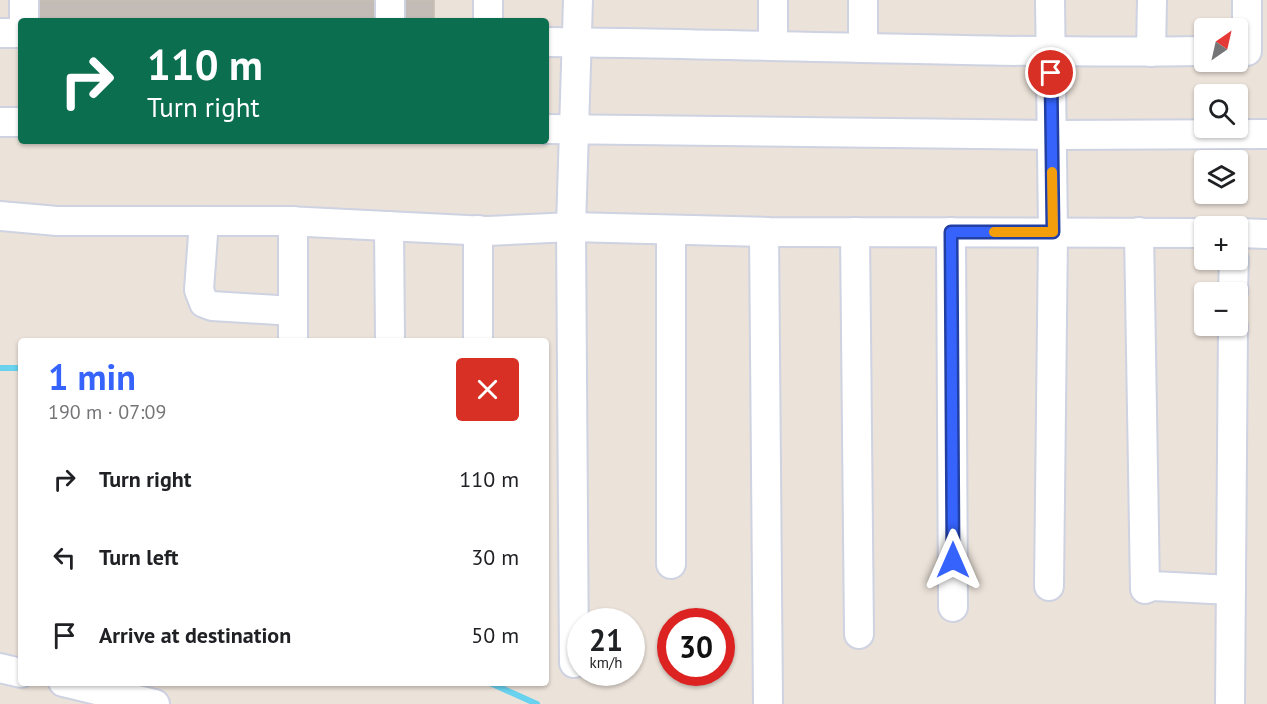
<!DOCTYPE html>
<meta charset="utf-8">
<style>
body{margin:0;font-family:"PT Sans",sans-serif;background:#f6f6f6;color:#202124;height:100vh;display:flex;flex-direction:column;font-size:22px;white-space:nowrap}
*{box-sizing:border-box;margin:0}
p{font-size:20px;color:#757577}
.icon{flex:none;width:33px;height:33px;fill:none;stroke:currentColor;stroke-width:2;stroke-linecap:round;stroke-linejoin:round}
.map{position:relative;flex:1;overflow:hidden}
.drawer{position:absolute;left:18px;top:338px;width:531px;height:348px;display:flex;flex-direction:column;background:#fff;border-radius:6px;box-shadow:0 2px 4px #0004}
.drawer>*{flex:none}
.banner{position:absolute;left:18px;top:18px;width:531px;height:126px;border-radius:6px;box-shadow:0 2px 4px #0004;background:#0b6e4f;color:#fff;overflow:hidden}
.needle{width:39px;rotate:34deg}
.fabs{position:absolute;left:1194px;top:18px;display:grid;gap:12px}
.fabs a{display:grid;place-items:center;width:54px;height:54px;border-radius:6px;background:#fff;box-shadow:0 2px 4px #0004;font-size:30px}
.speed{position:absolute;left:567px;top:608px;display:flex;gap:12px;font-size:30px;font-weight:700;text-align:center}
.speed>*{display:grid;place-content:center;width:78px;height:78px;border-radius:50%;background:#fff;box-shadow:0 2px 4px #0004;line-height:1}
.speed small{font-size:15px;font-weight:400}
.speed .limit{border:9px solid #d22;background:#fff;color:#111}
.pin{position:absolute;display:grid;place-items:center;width:51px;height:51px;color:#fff;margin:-26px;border:3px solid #fff;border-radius:50%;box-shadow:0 2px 6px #0007}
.me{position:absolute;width:66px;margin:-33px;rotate:0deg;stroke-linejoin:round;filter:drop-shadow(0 0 4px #0008)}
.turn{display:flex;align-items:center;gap:21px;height:126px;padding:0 30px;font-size:27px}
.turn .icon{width:78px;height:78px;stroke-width:2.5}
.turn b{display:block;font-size:42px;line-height:51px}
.round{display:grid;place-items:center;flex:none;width:63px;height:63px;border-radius:6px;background:#f6f6f6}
.summary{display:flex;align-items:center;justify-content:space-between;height:102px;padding:0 30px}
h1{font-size:36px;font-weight:700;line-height:45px;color:#3563fc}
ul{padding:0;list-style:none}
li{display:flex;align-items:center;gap:18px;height:78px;padding:0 30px}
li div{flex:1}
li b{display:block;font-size:22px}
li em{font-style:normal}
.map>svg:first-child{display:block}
</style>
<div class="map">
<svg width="1267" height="704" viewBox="0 0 1267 704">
<rect width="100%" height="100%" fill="#ebe2d9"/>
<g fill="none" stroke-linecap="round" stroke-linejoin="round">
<!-- stream -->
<g stroke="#69d2ef" stroke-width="6">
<path d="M0,368h21"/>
<path d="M488,682l49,22"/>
</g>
</g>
<!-- building -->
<path fill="#c3bcb6" stroke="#c6beb3" stroke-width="1.5" d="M17,0h417v21h-413z"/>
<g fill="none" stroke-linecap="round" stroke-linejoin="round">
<defs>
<g id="minor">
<path d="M24,0v21"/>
<path d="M863,0v46"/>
<path d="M1247,0v51"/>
<path d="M390,21v-21"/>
<path d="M488,21v-21"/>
<path d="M0,33h21"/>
<path d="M546,42c220,2 439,12 658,9"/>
<path d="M773,45v-45"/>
<path d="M1151,52l1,-52"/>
<path d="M0,122h21"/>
<path d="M546,129l506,6 215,-1"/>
<path d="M0,216l57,5h230l200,10 84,-4 198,5 435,1"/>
<path d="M204,221l-5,69 5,13 8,3 81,5"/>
<path d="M389,226l1,114"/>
<path d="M671,230v334"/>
<path d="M764,232l4,472"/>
<path d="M855,232l4,402"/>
<path d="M951,232l2,375"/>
<path d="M1139,232l6,357 8,-3 78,4"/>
<path d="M1238,233l29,1"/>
<path d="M1233,292l1,-32"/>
<path d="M293,340v-119"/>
<path d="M478,340v-110"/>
<path d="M1049,586l4,-354 -3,-232"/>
<path d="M574,663l-3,-436 7,-227"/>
<path d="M0,668l21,5"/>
<path d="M63,682l92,22"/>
<path d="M1230,704l3,-378"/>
</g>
</defs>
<!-- minor casing -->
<use href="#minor" stroke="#ced2e1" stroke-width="32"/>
<!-- minor -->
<use href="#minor" stroke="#fff" stroke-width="28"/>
</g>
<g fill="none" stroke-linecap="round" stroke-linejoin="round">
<defs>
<path id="route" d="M953,560l-2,-328h102l-2,-159"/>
</defs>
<!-- route casing -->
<use href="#route" stroke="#2240a4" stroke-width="15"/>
<!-- route -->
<use href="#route" stroke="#3563fc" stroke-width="10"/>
<!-- slow -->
<path stroke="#f59e0b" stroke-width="10" d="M994,232h59l-1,-60"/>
</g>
</svg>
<div class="fabs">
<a><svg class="needle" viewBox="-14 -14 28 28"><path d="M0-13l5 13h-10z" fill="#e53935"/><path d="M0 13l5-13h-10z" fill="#757577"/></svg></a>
<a><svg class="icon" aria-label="search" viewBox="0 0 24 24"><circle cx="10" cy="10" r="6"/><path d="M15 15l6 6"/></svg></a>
<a><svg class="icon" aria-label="layers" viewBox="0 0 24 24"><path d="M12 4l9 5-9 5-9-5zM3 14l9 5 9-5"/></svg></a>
<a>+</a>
<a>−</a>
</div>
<div class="speed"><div>21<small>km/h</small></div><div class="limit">30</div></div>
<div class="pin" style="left:1051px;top:73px;background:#d93025"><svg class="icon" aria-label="arrive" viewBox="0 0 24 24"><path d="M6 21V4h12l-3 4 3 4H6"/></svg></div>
<svg class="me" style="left:953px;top:560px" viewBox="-20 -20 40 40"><path d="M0-17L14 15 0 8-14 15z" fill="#3563fc" stroke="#fff" stroke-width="4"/></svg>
<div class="banner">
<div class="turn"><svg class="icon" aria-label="right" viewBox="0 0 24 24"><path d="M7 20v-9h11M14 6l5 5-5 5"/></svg><div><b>110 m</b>Turn right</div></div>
</div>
<section class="drawer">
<div class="summary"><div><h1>1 min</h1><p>190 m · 07:09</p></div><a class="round" style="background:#d93025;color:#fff"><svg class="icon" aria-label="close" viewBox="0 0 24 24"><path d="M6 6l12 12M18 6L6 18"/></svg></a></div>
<ul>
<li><svg class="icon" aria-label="right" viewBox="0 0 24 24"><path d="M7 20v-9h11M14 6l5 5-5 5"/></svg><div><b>Turn right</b></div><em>110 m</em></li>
<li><svg class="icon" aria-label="left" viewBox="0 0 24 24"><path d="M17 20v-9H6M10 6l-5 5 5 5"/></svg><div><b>Turn left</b></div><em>30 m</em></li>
<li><svg class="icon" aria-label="arrive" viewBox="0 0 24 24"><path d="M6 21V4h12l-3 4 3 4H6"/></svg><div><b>Arrive at destination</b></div><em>50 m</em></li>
</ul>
</section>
</div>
